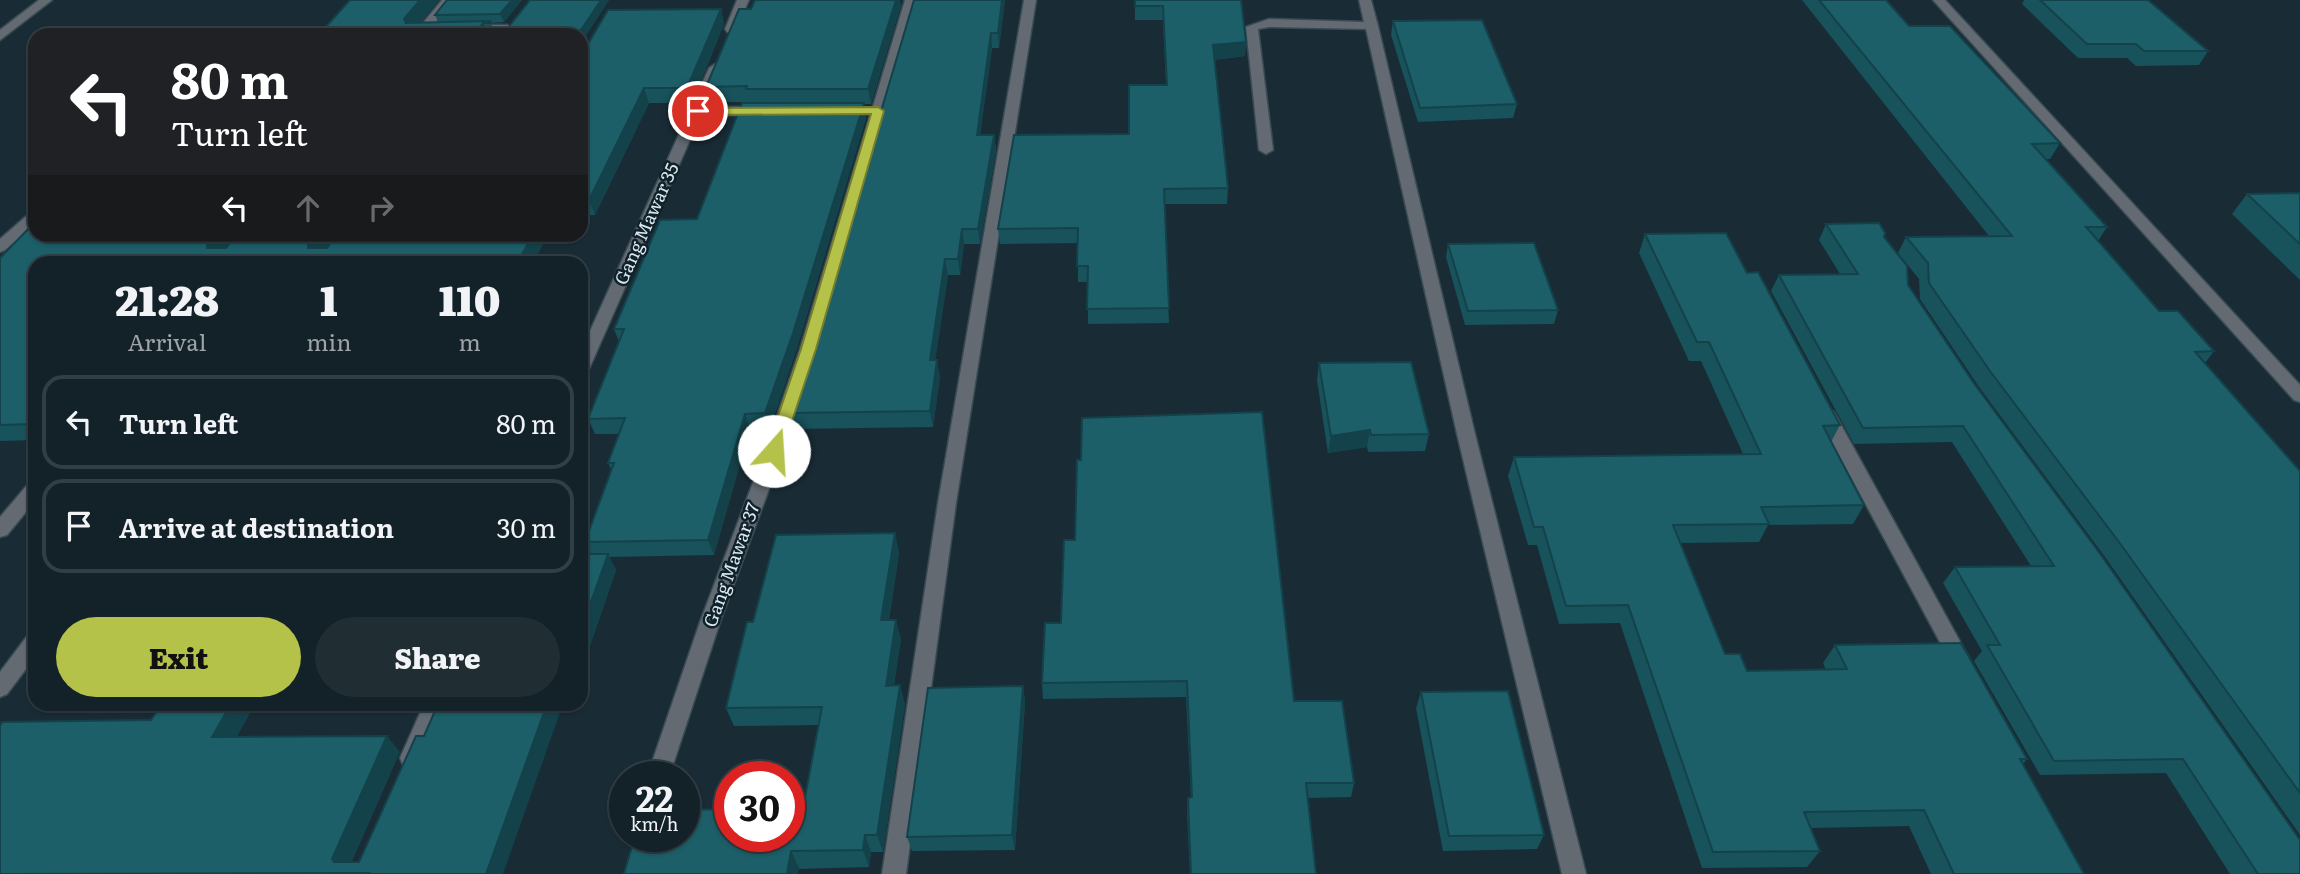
<!DOCTYPE html>
<style>
body{margin:0;font-family:Literata,serif;background:#202e34;color:#f1f3f6;height:100vh;display:flex;flex-direction:column;font-size:26px;white-space:nowrap}
*{box-sizing:border-box;margin:0}
p{font-size:23px;color:#9da3a8}
.icon{flex:none;width:38px;height:38px;fill:none;stroke:currentColor;stroke-width:2;stroke-linecap:round;stroke-linejoin:round}
.map{position:relative;flex:1;overflow:hidden}
.panel{position:absolute;left:28px;top:256px;width:560px;height:455px;display:flex;flex-direction:column;background:#132128;border-radius:21px;box-shadow:0 2px 5px #0004,0 0 0 2px #323e45}
.panel>*{flex:none}
.hud{position:absolute;left:28px;top:28px;width:560px;height:214px;border-radius:21px;box-shadow:0 2px 5px #0004,0 0 0 2px #323e45;background:#202124;color:#fff;overflow:hidden}
.speed{position:absolute;left:609px;top:761px;display:flex;gap:14px;font-size:35px;font-weight:700;text-align:center}
.speed>*{display:grid;place-content:center;width:91px;height:91px;border-radius:50%;background:#132128;box-shadow:0 2px 5px #0004,0 0 0 2px #323e45;line-height:1}
.speed small{font-size:18px;font-weight:400}
.speed .limit{border:10px solid #d22;background:#fff;color:#111}
.pin{position:absolute;display:grid;place-items:center;width:60px;height:60px;color:#fff;margin:-30px;border:4px solid #fff;border-radius:50%;box-shadow:0 2px 7px #0007}
.me{position:absolute;width:77px;margin:-38px;rotate:19deg;stroke-linejoin:round;filter:drop-shadow(0 0 5px #0008)}
.turn{display:flex;align-items:center;gap:24px;height:147px;padding:0 28px;font-size:32px}
.turn .icon{width:91px;height:91px;stroke-width:2.5}
.turn b{display:block;font-size:49px;line-height:60px}
.lanes{display:flex;align-items:center;height:66px;padding:0 28px;background:#0003;justify-content:center;gap:35px;direction:ltr}
.lanes .off{opacity:.35}
.eta{display:flex;justify-content:space-evenly;align-items:center;height:119px;text-align:center}
.eta b{font-size:42px;font-weight:800;line-height:49px}
.cta{display:flex;gap:14px;margin-top:auto;padding:14px 28px}
.cta a{flex:1;height:80px;border-radius:42px;background:#b5c249;color:#111;font-size:28px;font-weight:800;line-height:80px;text-align:center}
.cta a+a{background:#202e34;color:#f1f3f6}
ul{padding:0;list-style:none}
li{display:flex;align-items:center;gap:21px;height:94px;margin:0 14px 10px;padding:0 14px;border:4px solid #323e45;border-radius:21px}
li div{flex:1}
li b{display:block;font-size:26px}
li em{font-style:normal}
.map>svg:first-child{display:block}
</style>
<div class="map">
<svg width="2300" height="874" viewBox="0 0 2300 874">
<rect width="100%" height="100%" fill="#192c36"/>
<g fill="none" stroke-linecap="round" stroke-linejoin="round">
<defs>
<g id="street">
<path d="M39,0h13l-52,40v-10z"/>
<path d="M442,0h12l-29,35h-12z"/>
<path d="M737,0h12l-14,32h-8l-2,-3z"/>
<path d="M905,0h12l-101,349 -33,102 -63,171 -51,155h-22l53,-155 65,-171 35,-102z"/>
<path d="M1024,0h12l-80,503 -50,371h-24l56,-371z"/>
<path d="M1359,0h12l7,26 97,408 111,440h-24l-105,-440 -91,-405 -97,-2 -11,2 15,121 -7,4 -7,-4 -13,-123 23,-8 95,3z"/>
<path d="M1933,0h12l355,385v17l-6,-2z"/>
<path d="M473,25h35l6,4 -6,4 -39,-1v-6z"/>
<path d="M715,64l6,4 -17,39h58l7,4 -7,4h-61l-112,254 -8,6v-24l128,-283z"/>
<path d="M35,212v12l-30,26 -5,2v-13l30,-26z"/>
<path d="M1825,406l9,6 135,246 3,6 -3,6 -7,3 -7,-3 -139,-258z"/>
<path d="M35,481v20l-28,34 -7,2v-20l29,-34z"/>
<path d="M35,633v24l-28,37 -7,3v-25l28,-37z"/>
<path d="M424,704h22l-27,61 -8,3 -8,-3 -3,-7z"/>
</g>
</defs>
<!-- street casing -->
<use href="#street" stroke="#384a53" stroke-width="3"/>
<!-- street -->
<use href="#street" fill="#646a72" fill-rule="evenodd"/>
</g>
<!-- wall -->
<g fill="#18525a">
<path d="M350,0h89l-19,23 18,-1 -3,-7 87,-15 -18,22 -13,1 5,12h-188l16,-6z"/>
<path d="M609,0l-25,38h-3v-3h-72l-2,-6z"/>
<path d="M1005,0l-6,48h-7l-12,87h14l2,15 -16,94h-16l-4,31h-12l-13,85 5,16 -7,51 -140,2 -5,-16 27,-79z"/>
<path d="M1135,0h106l5,42 -1,14 -31,4 14,128 -1,16h-63l5,119 -81,1v-42h-10v-39l-78,1 -2,-15 131,-95 37,-49 -3,-65h-28z"/>
<path d="M1802,0h84l23,26 151,117 -10,16h-4l61,68 -9,14 61,70 55,40 -9,12 95,108v364l-195,-278 -126,-170 -59,-88 -1,-20 -21,-26 8,-16 83,-1z"/>
<path d="M2024,0h124l60,51 -9,14 -63,1 -9,-8h-49l-56,-54z"/>
<path d="M901,5l-30,99h-7l2,14 -69,230 -27,81h-20l-36,126 -105,2 7,13 -35,102v-118h10l-6,-12 27,-71 -4,-8 11,-29h-24l-7,-15 31,-77 -5,-13 83,-110 53,-116v-1h-39l-5,-15z"/>
<path d="M721,9l3,15 -32,79h-43l-54,112h-14v-159z"/>
<path d="M1393,21l124,83 -4,14 -95,4 -27,-87z"/>
<path d="M2300,193v87l-68,-66 15,-20z"/>
<path d="M1826,224l58,13 24,48 392,589h-70l-64,-101 -126,2 -66,-114 8,-10 -39,-68 12,-16 76,-1 -79,-124 -98,2 -83,-153 8,-16 61,-1 -21,-34z"/>
<path d="M35,234h301l-10,14 -291,14v178l-35,1v-183z"/>
<path d="M1645,234l102,39 93,152 -9,17 33,63 -11,19 -85,1 -9,17 -78,1 44,111 22,17 79,-1 -3,-7 12,-18 192,114 -4,5 61,110h-153l-22,-48 -98,2 9,23 -13,16 -105,1 -82,-245 -61,1 -22,-79h-9l-20,-69 6,-19 229,-3 -42,-93h-12l-50,-108z"/>
<path d="M1448,244l110,66 -4,14 -89,1 -19,-68z"/>
<path d="M1319,363l110,71 -4,17 -57,1 -1,-5 -39,6 -11,-73z"/>
<path d="M1081,460l213,241 60,82 -3,14 -43,1 8,76h-126l-3,-62 1,-14 3,-1 -5,-100 -143,2 -1,-16 19,-60 14,-83z"/>
<path d="M895,533l4,20 -10,67 12,19 -7,46 11,19 -22,148h-12l-2,15 -245,7 179,-66 15,-83 -84,1 -8,-18 27,-86z"/>
<path d="M1023,686l2,16 -10,148 -103,1 -5,-14z"/>
<path d="M1421,692l123,143 -7,14 -94,2 -27,-143z"/>
</g>
<!-- shaded-wall -->
<g fill="#14424a">
<path d="M420,0h19l-28,33 -7,-14z"/>
<path d="M512,0h10l-18,22 -4,-8z"/>
<path d="M601,0h8l-25,38 -3,-8z"/>
<path d="M896,0h4l1,5 -30,99 -3,-15z"/>
<path d="M1002,0h3l-6,48 -1,-15z"/>
<path d="M721,9l3,15 -32,79 -5,-15z"/>
<path d="M483,23l5,12h-14z"/>
<path d="M991,33l1,15 -14,102 -1,-15z"/>
<path d="M1246,42l-1,14 -33,4 1,-15z"/>
<path d="M644,88l5,15 -54,112 -6,-15z"/>
<path d="M864,103l2,15 -69,230 -27,81 -5,-16z"/>
<path d="M994,135l2,15 -16,94 -2,-15z"/>
<path d="M962,229l2,15 -4,31 -2,-16z"/>
<path d="M215,234h23l-21,26 -10,-12v-3z"/>
<path d="M315,234h21l-19,26 -9,-12v-3z"/>
<path d="M533,234h15l-14,28h-16z"/>
<path d="M945,259l3,16 -15,101 -3,-16z"/>
<path d="M937,360l3,16 -7,51 -3,-16z"/>
<path d="M745,414l5,15 -36,126 -6,-15z"/>
<path d="M1370,430l-3,17 -39,6 3,-17z"/>
<path d="M895,533l4,20 -13,86 -5,-19z"/>
<path d="M608,554l8,16 -35,102v-42z"/>
<path d="M896,620l5,19 -10,65 -5,-18z"/>
<path d="M900,685l5,19 -22,148 -6,-17z"/>
<path d="M1023,686l2,16 -10,148 -3,-15z"/>
<path d="M231,704h24l-27,49 -16,-16z"/>
<path d="M547,704h16l-60,170h-17z"/>
<path d="M387,736l13,16 -53,121 -13,-11 -2,-3z"/>
<path d="M865,835l6,17 -2,15 -6,-17z"/>
<path d="M791,851l8,17 -1,6h-11z"/>
</g>
<!-- building -->
<g fill="#1c5f69" stroke="#14424a" stroke-width="2">
<path d="M350,0h70l-16,19 2,4 84,-2 1,2h-8l-9,12h-166l5,-6h11z"/>
<path d="M447,0h65l-12,14 -65,1z"/>
<path d="M530,0h71l-20,30 -74,-1z"/>
<path d="M755,0h141l-28,89h-122l1,-3 -41,1 33,-78h12z"/>
<path d="M914,0h88l-4,33h-7l-14,102h17l-16,94h-16l-4,30h-13l-15,101h7l-7,51 -142,2 27,-79z"/>
<path d="M1135,0h106l5,42 -33,3 15,143 -64,1 5,119 -82,1 1,-43h-11l1,-38 -80,1 16,-94 115,-1v-49h38l-4,-79h-28z"/>
<path d="M1819,0h67l23,26h41l110,117 -28,1 75,83h-21l73,84h19l36,40 -19,1 105,119v322l-181,-251 -129,-171 -61,-88 -1,-20 -22,-26 106,-1z"/>
<path d="M2040,0h108l60,51h-64l-8,-7h-49z"/>
<path d="M721,9l-34,79h-43l-55,112h-8v-144l27,-46z"/>
<path d="M1482,20l35,84 -97,4 -27,-87z"/>
<path d="M742,103h122l-71,230 -28,80 -20,1 -37,126 -123,2 29,-79h-6l17,-45 -37,1 36,-90h-10l46,-109 37,-1z"/>
<path d="M2300,193v51l-53,-50z"/>
<path d="M35,222v12h180l-8,11v3h19l11,-14h78l-7,11v3h19l10,-14h196l-15,28h-483v159l-3,3 -32,1v-167z"/>
<path d="M1879,223l6,10 -1,4 23,29 1,19 65,97 128,173 199,285v34h-42l-75,-115 -129,2 -67,-116h13l-45,-78 99,-1 -91,-140 -100,2 -84,-153 79,-1 -32,-50z"/>
<path d="M1726,233l21,40 11,-1 82,153 -17,1 41,79 -103,2 8,17 -96,1 52,129h15l7,17 100,-2 -12,-24 126,-2 66,116h-7l64,115h-130l-30,-64 -120,2 16,39 -107,1 -85,-247 -62,1 -23,-79h-9l-20,-70 247,-3 -52,-112h-12l-52,-108z"/>
<path d="M1534,243l24,67 -90,1 -20,-67z"/>
<path d="M1411,362l18,72 -58,1 -1,-5 -39,6 -12,-73z"/>
<path d="M1262,412l32,289h48l12,82h-48l10,91h-125l-3,-76 4,-1 -5,-116 -145,2 3,-60h16l3,-83h11l2,-80h4l1,-42z"/>
<path d="M895,533l-14,87h15l-10,66 14,-1 -23,150h-12l-2,15 -72,1 -4,23h-163l11,-38h49v-26l46,-1v27h59v-28h14l19,-101 -96,1 21,-86h6l23,-87z"/>
<path d="M581,554h27l-27,76z"/>
<path d="M1023,686l-11,149 -105,2 21,-149z"/>
<path d="M1508,691l36,144 -95,1 -28,-144z"/>
<path d="M162,704h69l-19,33 175,-1 -55,123 2,3h25l57,-126h8l14,-32h109l-61,170h-116v-1l-370,1v-148l2,-4 149,-2z"/>
</g>
<!-- route -->
<path fill="#b5c249" stroke="#767e2f" stroke-width="2" d="M878,107l6,4 -68,238 -34,102 -8,6 -6,-2 -2,-4 35,-102 70,-235 -173,1 -6,-4 6,-3z"/>
<g text-anchor="middle" stroke-width="5" stroke-linejoin="round" paint-order="stroke">
<!-- street labels -->
<g font-size="18" fill="#dbe7ed" stroke="#0f222c">
<text transform="translate(647 224) rotate(-66)" y="6">Gang Mawar 35</text>
<text transform="translate(732 565) rotate(-70)" y="6">Gang Mawar 37</text>
</g>
</g>
</svg>
<div class="speed"><div>22<small>km/h</small></div><div class="limit">30</div></div>
<div class="pin" style="left:698px;top:111px;background:#d93025"><svg class="icon" aria-label="arrive" viewBox="0 0 24 24"><path d="M6 21V4h12l-3 4 3 4H6"/></svg></div>
<svg class="me" style="left:774px;top:451px" viewBox="-20 -20 40 40"><circle r="19" fill="#fff"/><path d="M0-13L10 11 0 6-10 11z" fill="#b5c249"/></svg>
<div class="hud">
<div class="turn"><svg class="icon" aria-label="left" viewBox="0 0 24 24"><path d="M17 20v-9H6M10 6l-5 5 5 5"/></svg><div><b>80 m</b>Turn left</div></div>
<div class="lanes"><svg class="icon" aria-label="left" viewBox="0 0 24 24"><path d="M17 20v-9H6M10 6l-5 5 5 5"/></svg><svg class="icon off" aria-label="ahead" viewBox="0 0 24 24"><path d="M12 20V5M6 11l6-6 6 6"/></svg><svg class="icon off" aria-label="right" viewBox="0 0 24 24"><path d="M7 20v-9h11M14 6l5 5-5 5"/></svg></div>
</div>
<section class="panel">
<div class="eta">
<div><b>21:28</b><p>Arrival</p></div>
<div><b>1</b><p>min</p></div>
<div><b>110</b><p>m</p></div>
</div>
<ul>
<li><svg class="icon" aria-label="left" viewBox="0 0 24 24"><path d="M17 20v-9H6M10 6l-5 5 5 5"/></svg><div><b>Turn left</b></div><em>80 m</em></li>
<li><svg class="icon" aria-label="arrive" viewBox="0 0 24 24"><path d="M6 21V4h12l-3 4 3 4H6"/></svg><div><b>Arrive at destination</b></div><em>30 m</em></li>
</ul>
<div class="cta"><a>Exit</a><a>Share</a></div>
</section>
</div>
